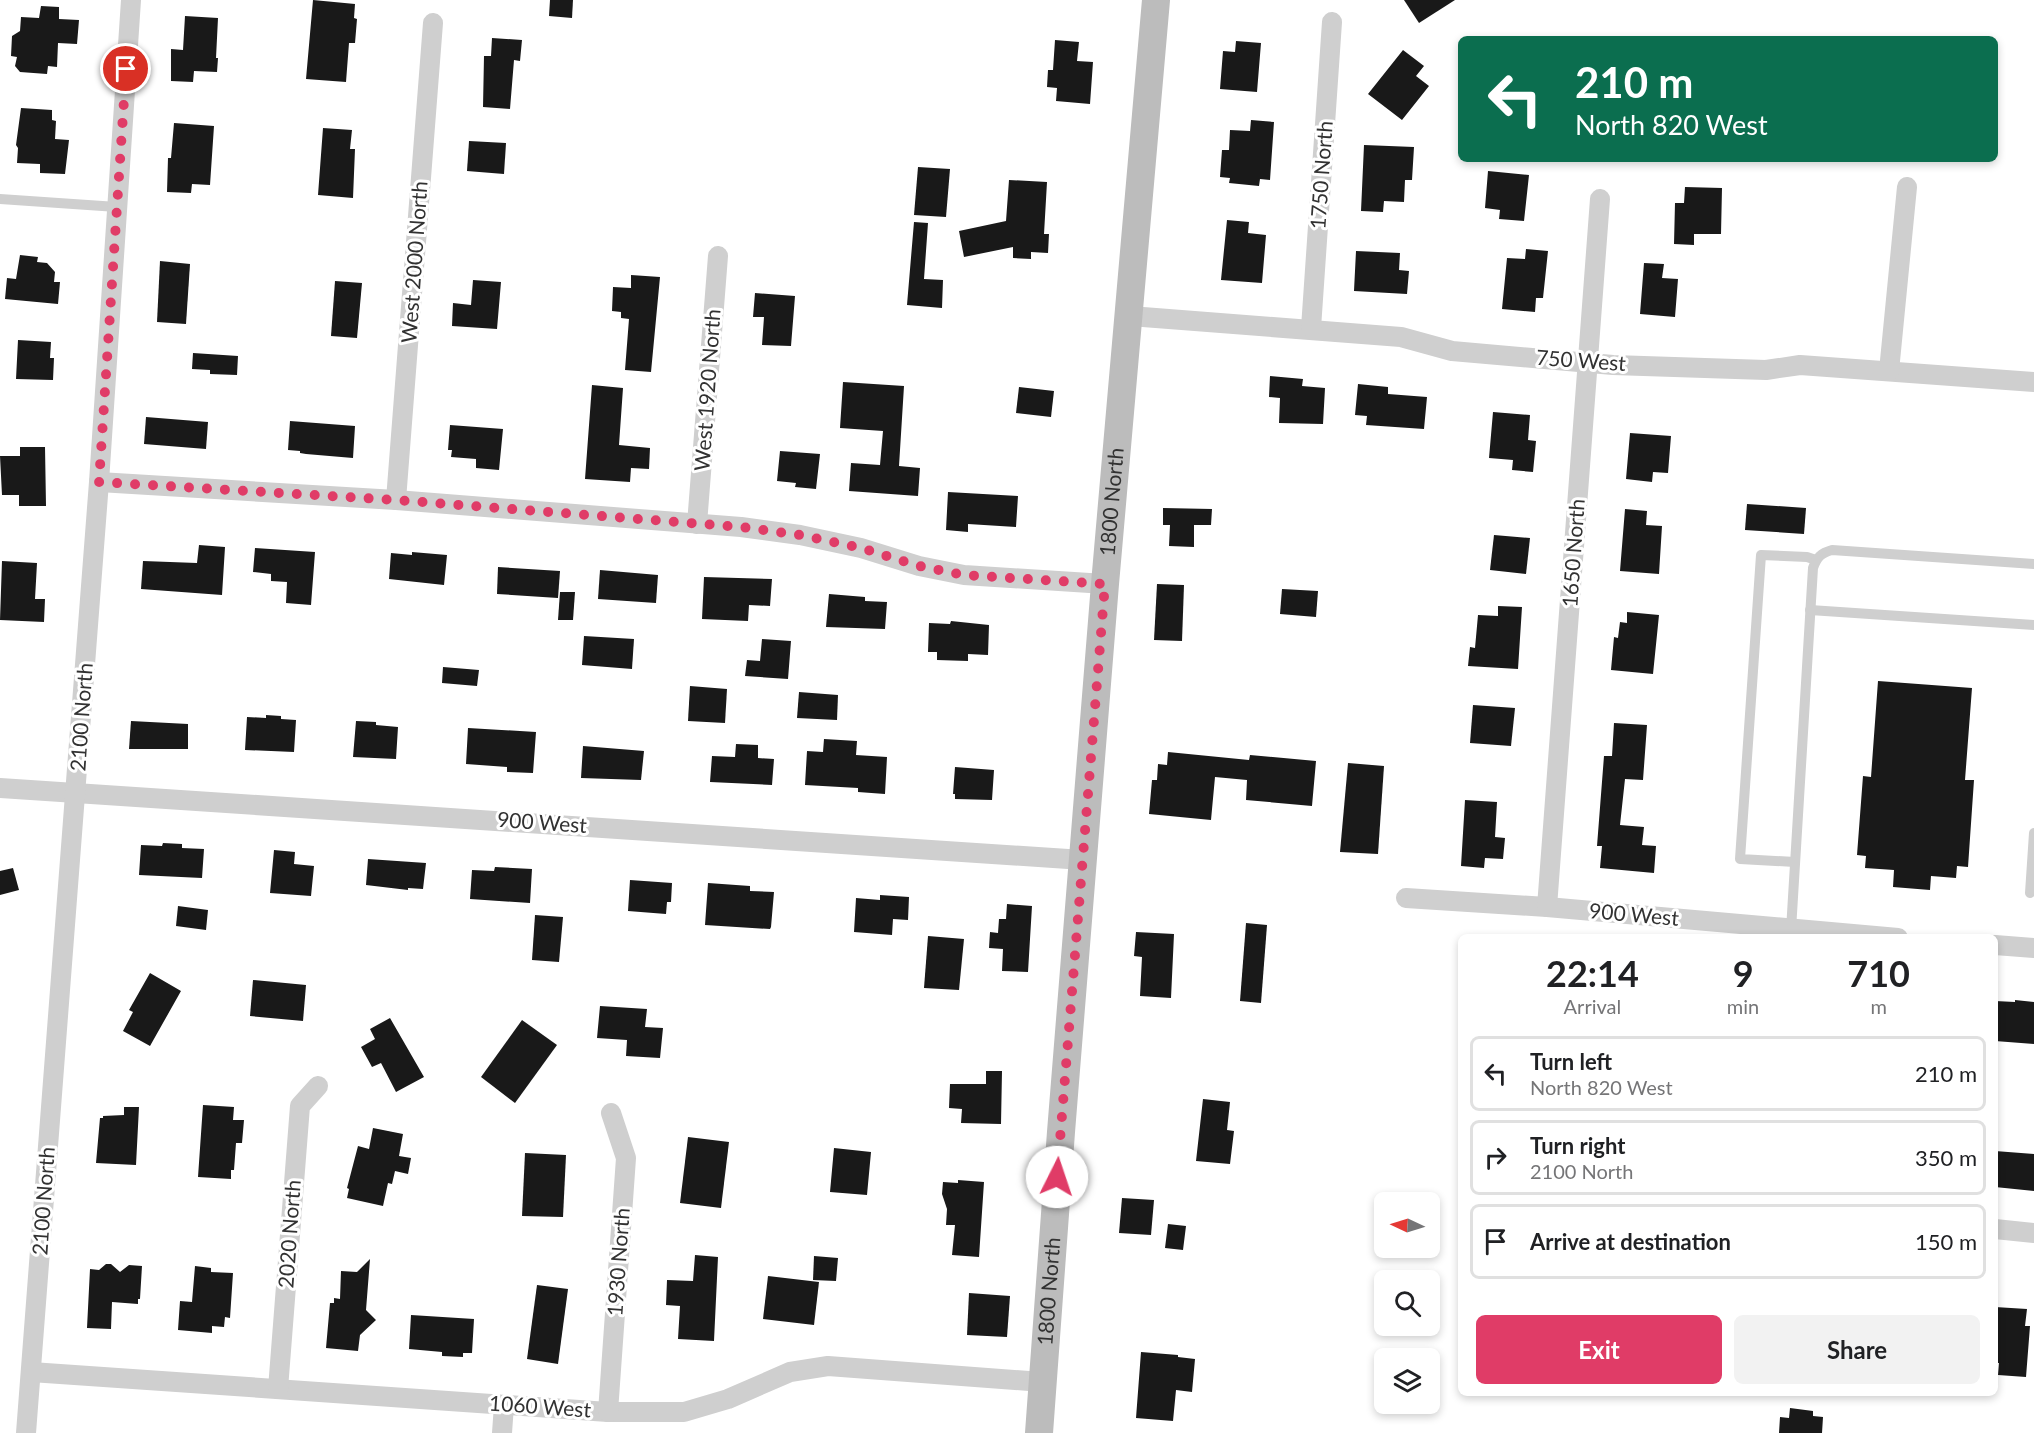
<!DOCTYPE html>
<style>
body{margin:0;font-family:Lato,sans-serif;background:#f2f2f2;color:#202124;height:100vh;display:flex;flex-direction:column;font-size:22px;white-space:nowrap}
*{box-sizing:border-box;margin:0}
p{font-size:20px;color:#757577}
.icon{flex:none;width:33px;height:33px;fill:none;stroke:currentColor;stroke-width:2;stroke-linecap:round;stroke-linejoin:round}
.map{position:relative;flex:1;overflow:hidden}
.side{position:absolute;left:1458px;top:934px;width:540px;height:462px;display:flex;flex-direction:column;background:#fff;border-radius:9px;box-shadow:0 3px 9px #0003}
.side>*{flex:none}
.banner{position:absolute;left:1458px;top:36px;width:540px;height:126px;border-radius:9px;box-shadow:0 3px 9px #0003;background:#0b6e4f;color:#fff;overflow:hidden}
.needle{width:39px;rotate:274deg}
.buttons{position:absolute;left:1374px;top:1192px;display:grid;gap:12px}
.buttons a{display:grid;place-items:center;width:66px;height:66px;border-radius:9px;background:#fff;box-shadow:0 3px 9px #0003;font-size:30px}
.pin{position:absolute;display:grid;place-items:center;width:51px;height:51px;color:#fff;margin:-26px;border:3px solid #fff;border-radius:50%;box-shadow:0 2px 6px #0007}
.me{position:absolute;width:66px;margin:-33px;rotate:4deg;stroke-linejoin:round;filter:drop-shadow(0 0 4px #0008)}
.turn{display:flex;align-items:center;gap:21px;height:126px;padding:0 18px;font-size:27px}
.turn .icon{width:78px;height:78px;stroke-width:2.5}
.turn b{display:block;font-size:42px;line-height:51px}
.eta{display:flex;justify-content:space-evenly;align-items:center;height:102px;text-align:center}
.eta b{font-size:36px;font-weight:700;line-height:42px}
.action{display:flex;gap:12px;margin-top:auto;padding:12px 18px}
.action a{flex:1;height:69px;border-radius:9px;background:#e03c67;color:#fff;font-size:24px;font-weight:700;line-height:69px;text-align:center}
.action a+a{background:#f2f2f2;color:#202124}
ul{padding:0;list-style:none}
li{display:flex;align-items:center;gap:18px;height:75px;margin:0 12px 9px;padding:0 6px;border:3px solid #e0e0e0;border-radius:9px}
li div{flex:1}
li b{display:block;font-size:22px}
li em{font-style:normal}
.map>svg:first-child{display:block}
</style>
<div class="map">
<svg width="2034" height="1433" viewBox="0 0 2034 1433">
<rect width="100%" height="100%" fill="#fff"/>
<!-- building -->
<g fill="#191919">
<path d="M313,0l42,4 -1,14 3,1 -2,24h-6l-3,39 -40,-3z"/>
<path d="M550,0h23l-1,18 -23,-2z"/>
<path d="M1404,0h51l-36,23z"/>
<path d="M41,6l18,1v12l20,1 -2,24 -19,-1 -1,24 -9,-1 -1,8 -27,-2 -5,-6 2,-9 -6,-1 1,-20 8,-5 1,-14 18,1z"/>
<path d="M185,16l33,2 -2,40h2l-1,14 -23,-1 -1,11 -22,-1v-32l12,1z"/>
<path d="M492,38l30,2 -2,21 -6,-1 -4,49 -27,-2 1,-51h7z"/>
<path d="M1055,40l24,2 -2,19 16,1 -3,42 -34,-3 1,-13 -10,-1 1,-17h5z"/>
<path d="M1236,41l25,2 -4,49 -37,-3 3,-38 12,1z"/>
<path d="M1403,50l21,16 -8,10 13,10 -27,34 -34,-26z"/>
<path d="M21,108l31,2v10l4,1 -1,18 14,1 -4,34 -25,-1v-9l-23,-1 1,-15 -2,-3z"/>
<path d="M1251,120l23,2 -4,58 -10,-1 -1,7 -30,-3 1,-5 -10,-1 2,-27h7l1,-20 20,1z"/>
<path d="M174,123l40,3 -4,59 -18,-1 -1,9 -24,-1 1,-34h3z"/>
<path d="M323,128l29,2 -2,19h5l-2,49 -35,-3z"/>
<path d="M469,141l37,2 -2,31 -37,-3z"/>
<path d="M1364,145l50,2 -2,33h-7l-1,22 -20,-1 -1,11 -22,-1z"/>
<path d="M918,167l32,2 -4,48 -32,-2z"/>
<path d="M1488,171l41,4 -5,46 -25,-2 1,-9 -15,-2z"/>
<path d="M1009,180l38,2 -3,52h5l-1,19 -17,-1v7l-18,-1v-11l-49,10 -5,-26 47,-10z"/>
<path d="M1685,187l37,1 -1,46h-27v11l-20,-1 1,-41h9z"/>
<path d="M1227,220l22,2 -1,11 18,2 -4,48 -41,-3z"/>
<path d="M914,222l14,1 -4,56 19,1 -1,28 -35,-3z"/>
<path d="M1526,249l22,2 -5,47h-7l-1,14 -33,-3 5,-51 18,1z"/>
<path d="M1356,251l44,2 -1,17 10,1 -2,23 -53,-3z"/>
<path d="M20,255l18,2 -1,5 10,1 8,9 -1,10h6l-2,22 -53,-5 2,-21 9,1z"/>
<path d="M160,261l30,3 -4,60 -29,-2z"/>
<path d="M1644,263l20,1 -2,14 16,1 -3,38 -35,-3z"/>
<path d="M631,275l29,2 -9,95 -26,-2 4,-51 -8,-1v-6l-9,-1 1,-24 18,1z"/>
<path d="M473,280l28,2 -4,47 -45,-3 1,-23 18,2z"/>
<path d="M335,281l27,2 -5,55 -26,-2z"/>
<path d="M755,293l40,3 -4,50 -29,-1 2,-28h-11z"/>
<path d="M18,340l33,2 -1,16h4l-1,22 -37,-1z"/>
<path d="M193,353l45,3 -1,19 -27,-1v-4l-18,-1z"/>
<path d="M1270,376l33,3 -1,7 23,2 -2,36 -44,-1 1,-25 -11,-1z"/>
<path d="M843,382l61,4 -5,80 21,2 -2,28 -69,-5 2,-28 29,2 3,-34 -43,-3z"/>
<path d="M1358,384l30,3v7l39,3 -3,32 -58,-4 1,-9 -12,-1z"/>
<path d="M592,385l31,3 -4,57 31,3 -1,21 -18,-1 -1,14 -45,-3z"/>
<path d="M1019,387l35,4 -3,26 -35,-4z"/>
<path d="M1493,412l37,3 -2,25 8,1 -3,31 -21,-2 1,-10 -24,-2z"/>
<path d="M146,417l62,5 -2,27 -62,-5z"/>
<path d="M290,421l65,5 -2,32 -47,-4 -6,-1v-2l-12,-1z"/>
<path d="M450,425l53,4 -4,41 -23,-2v-9l-25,-2 1,-7h-4z"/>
<path d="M1630,433l41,3 -3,37 -15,-1 -1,10 -26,-3z"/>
<path d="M20,447h25l1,59h-27v-11h-17l-2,-39h20z"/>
<path d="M780,451l40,3 -4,35 -21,-2 1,-4 -19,-2z"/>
<path d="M948,492l70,4 -2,31 -48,-3v8l-22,-2z"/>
<path d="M1747,504l59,4 -2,26 -59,-4z"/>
<path d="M1163,508l49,1 -1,16h-17v22l-25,-1 1,-21h-7z"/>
<path d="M1625,509l22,2 -1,14 16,1 -3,48 -39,-3z"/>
<path d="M1494,535l36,3 -4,36 -36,-4z"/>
<path d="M199,545l26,2 -3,48 -81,-6 2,-28 54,2z"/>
<path d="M255,548l60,4 -4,53 -25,-2 1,-21 -16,-1v-7l-18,-2z"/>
<path d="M412,552l35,3 -3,30 -55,-6 2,-26 21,2z"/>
<path d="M2,561l35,2 -2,36h10l-1,23 -44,-2z"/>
<path d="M498,567l62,4 -2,27 -61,-4z"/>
<path d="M600,570l58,5 -2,28 -58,-4z"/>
<path d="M704,577l68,2 -2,27 -21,-1 -1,16 -46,-2z"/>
<path d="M1157,584l27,1 -2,56 -28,-1z"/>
<path d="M1282,589l36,2 -2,26 -36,-3z"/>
<path d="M560,592h15l-2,28h-15z"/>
<path d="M829,594l36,3v4l22,1 -2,27 -59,-2z"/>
<path d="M1498,606l24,1 -4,62 -50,-3 2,-19 5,1 3,-33 20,1z"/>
<path d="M1627,612l32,3 -6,59 -42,-4 3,-33 4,1 2,-16 7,1z"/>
<path d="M951,621l38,4 -1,30 -20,-1v7l-31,-1v-8h-9l1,-29 21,1z"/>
<path d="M584,636l50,3 -2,30 -50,-4z"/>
<path d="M762,639l29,2 -3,38 -43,-3 2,-16 13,1z"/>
<path d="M443,667l36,3 -2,16 -35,-3z"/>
<path d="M1878,681l94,7 -7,92h9l-6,87 -11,-1 -1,12 -25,-2 -1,14 -37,-3 1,-17 -29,-2 1,-12 -9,-1 6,-79 8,1z"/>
<path d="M690,686l37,3 -2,34 -37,-2z"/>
<path d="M799,692l39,3 -1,25 -40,-2z"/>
<path d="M1473,705l42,3 -4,38 -41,-3z"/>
<path d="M266,715l15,1v3l15,1 -2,32 -49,-2 2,-33 19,1z"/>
<path d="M131,721l57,3v25h-59z"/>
<path d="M356,721l20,1v3l22,2 -2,32 -43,-2z"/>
<path d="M1614,723l33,2 -4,55 -18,-1 -5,46 24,2 -2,18 14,1 -2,27 -54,-5 2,-22h-5l7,-90h8z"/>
<path d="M468,728l68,4 -3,41 -26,-1v-5l-41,-3z"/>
<path d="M824,739l33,2 -1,14 31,2 -2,37 -27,-2v-4l-53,-3 2,-34 16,1z"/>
<path d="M736,744l22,1v13l16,1 -2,26 -62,-3 2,-26 23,1z"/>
<path d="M583,746l61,5 -3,29 -60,-2z"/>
<path d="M1168,752l81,8 1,-5 66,6 -4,45 -66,-6 1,-20 -32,-3 -4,43 -62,-6 3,-34h5l1,-16 9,1z"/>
<path d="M1348,763l36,3 -6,88 -38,-2z"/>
<path d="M955,767l39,3 -2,30 -37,-1v-5h-2z"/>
<path d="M1465,800l32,2 -2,35 10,1 -2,21 -18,-1 -1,10 -23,-2z"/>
<path d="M163,843l19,1v4l22,1 -2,29 -63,-3 2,-30 21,1z"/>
<path d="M274,850l21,2 -1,12 20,2 -3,30 -41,-3z"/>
<path d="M368,859l58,4 -3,26 -15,-1v2l-42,-5z"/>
<path d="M495,867l37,2 -2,34 -60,-4 2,-29 22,1z"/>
<path d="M13,868l6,22 -19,5v-24z"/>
<path d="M630,880l42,3 -1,19h-4l-1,12 -38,-3z"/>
<path d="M708,883l42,3v5l24,1 -3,35 -1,2 -65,-4z"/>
<path d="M880,895l29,2 -1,23 -15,-1 -1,16 -38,-3 2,-34 24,2z"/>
<path d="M1007,904l25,2 -4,66 -26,-1 1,-22 -14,-1 1,-16 8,1 1,-14h7z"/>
<path d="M178,906l30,4 -2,20 -30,-4z"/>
<path d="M535,915l28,2 -4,45 -27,-2z"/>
<path d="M1246,923l21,2 -6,78 -21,-2z"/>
<path d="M1136,932l38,2 -3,64 -31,-2 2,-39 -8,-1z"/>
<path d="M928,936l36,3 -5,51 -35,-2z"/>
<path d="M150,973l31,18 -31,55 -27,-15 10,-19 -4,-2z"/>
<path d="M253,980l53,5 -3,36 -53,-5z"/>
<path d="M2015,1000l19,2v42l-39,-3v-40l20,1z"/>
<path d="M600,1006l47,3 -2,18 18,1 -3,30 -34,-2 1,-16 -30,-2z"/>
<path d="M390,1018l34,59 -28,15 -15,-29 -9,4 -11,-20 14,-8 -5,-10z"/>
<path d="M522,1020l35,25 -42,58 -34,-26z"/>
<path d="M986,1071h16l-1,53 -40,-1 1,-14 -13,-1 1,-24h36z"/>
<path d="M1203,1099l27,3 -3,28 7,1 -4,33 -34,-3z"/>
<path d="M203,1105l31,2 -1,13h11l-2,23h-6l-2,27h-3v9l-33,-2z"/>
<path d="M124,1107h15l-3,58 -40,-2 4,-45h3v-2l21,-1z"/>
<path d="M373,1128l30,6 -4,22 12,2 -3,16 -13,-3 -3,13 -4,-1 -5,23 -36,-8 2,-9 -2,-1 11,-42 11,3z"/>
<path d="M688,1137l41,5 -8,66 -41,-5z"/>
<path d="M834,1148l37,4 -4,43 -37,-3z"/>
<path d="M1995,1151l39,3v37l-39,-4z"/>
<path d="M525,1153l41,2 -3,62 -41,-1z"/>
<path d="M958,1180l26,2 -5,75 -27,-2 3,-30h-9l1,-16 -5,-15 1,-12 15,1z"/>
<path d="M1122,1198l32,2 -3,35 -32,-2z"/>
<path d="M1168,1224l18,2 -3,24 -18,-2z"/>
<path d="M695,1255l23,2 -4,84 -36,-2 2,-33 -14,-1 1,-25 26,1z"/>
<path d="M814,1256l24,2 -2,23 -23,-1z"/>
<path d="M370,1259l-4,51 10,10 -16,15 -2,16 -32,-3 4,-45h4v-5l6,1 1,-28 16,1z"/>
<path d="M106,1264h5l9,8 9,-7 13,1 -2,33h-2v5l-26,-2 -1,27 -24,-1 3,-59 9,1z"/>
<path d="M195,1266l16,2v4l22,1 -3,45 -5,-1 -1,10 -12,-1v7l-34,-3 2,-29 12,1z"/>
<path d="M768,1276l51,6 -5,43 -51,-6z"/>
<path d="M537,1285l31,4 -10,75 -31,-5z"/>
<path d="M969,1293l41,3 -3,41 -40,-2z"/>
<path d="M1995,1307l32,2 -2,17h5l-4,51 -28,-2 1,-12h-4z"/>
<path d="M411,1315l63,4 -2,34h-9v4l-21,-1v-4l-33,-3z"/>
<path d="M1141,1352l37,3v2l17,2 -3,33 -16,-2 -3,31 -37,-3z"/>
<path d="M1790,1408l23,3v5l10,1 -1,16h-43l1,-16 9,1z"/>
</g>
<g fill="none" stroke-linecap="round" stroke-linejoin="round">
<!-- lane -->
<g stroke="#cfcfcf" stroke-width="10">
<path d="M0,199l117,8"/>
<path d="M1810,610l224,15"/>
<path d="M1795,862l-55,-3 21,-304 46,2 9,3"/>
<path d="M2030,893l4,-60"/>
<path d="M1791,930l22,-362c4,-11 8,-15 19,-18l202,14"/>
</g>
<!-- street -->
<g stroke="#cfcfcf" stroke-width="20">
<path d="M1130,316l271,21 51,14 161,14 153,5 34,-5 234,17"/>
<path d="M1311,328l21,-306"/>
<path d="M1889,371l18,-184"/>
<path d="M99,482l297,18 345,27 59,8 61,13 58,18 45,9 141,9"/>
<path d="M396,500l37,-477"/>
<path d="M697,524l21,-268"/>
<path d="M0,788l1083,72"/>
<path d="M1406,898l141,9 351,31"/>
<path d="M1547,907l53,-708"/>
<path d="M1995,945l39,3"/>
<path d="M1995,1229l39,4"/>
<path d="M31,1372l577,40h76l44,-13 62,-27 38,-6 214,16"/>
<path d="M278,1389l22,-283 18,-20"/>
<path d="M608,1412l18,-254 -15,-45"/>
<path d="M26,1433l73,-951 32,-482"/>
<path d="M502,1433l2,-28"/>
</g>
<!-- secondary -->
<path stroke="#bcbcbc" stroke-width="28" id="s1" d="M1039,1433l22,-301 44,-548 51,-584"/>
</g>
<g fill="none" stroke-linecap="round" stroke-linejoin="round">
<!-- route -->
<path stroke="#e03c67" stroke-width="10" stroke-dasharray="0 18" d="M126,69l-27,413 297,18 345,27 59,8 61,13 58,18 45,9 141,9 -48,593"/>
</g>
<g text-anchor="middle" stroke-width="6" stroke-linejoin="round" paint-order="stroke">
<!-- street labels -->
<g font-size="21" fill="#323232" stroke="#fff">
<text transform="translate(1322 175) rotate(-86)" y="7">1750 North</text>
<text transform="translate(415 262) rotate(-86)" y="7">West 2000 North</text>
<text transform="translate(1581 361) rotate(4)" y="7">750 West</text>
<text transform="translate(708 390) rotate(-86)" y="7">West 1920 North</text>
<text dy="7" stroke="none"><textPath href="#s1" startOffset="934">1800 North</textPath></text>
<text transform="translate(1574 553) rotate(-86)" y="7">1650 North</text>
<text transform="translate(82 717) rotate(-86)" y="7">2100 North</text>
<text transform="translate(542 823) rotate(4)" y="7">900 West</text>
<text transform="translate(1634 915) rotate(5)" y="7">900 West</text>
<text transform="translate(44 1201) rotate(-86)" y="7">2100 North</text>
<text transform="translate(290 1234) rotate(-86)" y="7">2020 North</text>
<text transform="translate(619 1262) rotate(-86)" y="7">1930 North</text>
<text dy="7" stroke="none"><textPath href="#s1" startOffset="142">1800 North</textPath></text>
<text transform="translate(540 1407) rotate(4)" y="7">1060 West</text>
</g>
</g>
</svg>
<div class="buttons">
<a><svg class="needle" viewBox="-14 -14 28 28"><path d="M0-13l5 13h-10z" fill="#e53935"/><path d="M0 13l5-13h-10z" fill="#757577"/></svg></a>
<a><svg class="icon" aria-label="search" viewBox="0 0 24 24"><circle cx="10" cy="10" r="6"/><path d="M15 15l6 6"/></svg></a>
<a><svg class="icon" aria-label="layers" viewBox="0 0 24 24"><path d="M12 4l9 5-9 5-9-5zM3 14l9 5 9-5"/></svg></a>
</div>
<div class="pin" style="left:126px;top:69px;background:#d93025"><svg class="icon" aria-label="arrive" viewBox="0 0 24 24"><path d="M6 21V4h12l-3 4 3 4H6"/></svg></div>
<svg class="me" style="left:1057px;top:1177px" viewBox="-20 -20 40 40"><circle r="19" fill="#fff"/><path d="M0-13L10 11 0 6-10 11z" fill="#e03c67"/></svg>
<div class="banner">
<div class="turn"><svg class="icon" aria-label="left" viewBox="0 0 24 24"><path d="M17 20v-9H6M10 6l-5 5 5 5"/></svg><div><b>210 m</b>North 820 West</div></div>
</div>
<section class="side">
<div class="eta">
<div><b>22:14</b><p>Arrival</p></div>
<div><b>9</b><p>min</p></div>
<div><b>710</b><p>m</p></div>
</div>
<ul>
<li><svg class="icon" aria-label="left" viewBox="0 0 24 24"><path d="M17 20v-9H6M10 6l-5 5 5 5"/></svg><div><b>Turn left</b><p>North 820 West</p></div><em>210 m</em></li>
<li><svg class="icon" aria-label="right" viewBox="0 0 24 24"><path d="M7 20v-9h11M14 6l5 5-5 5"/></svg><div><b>Turn right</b><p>2100 North</p></div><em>350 m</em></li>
<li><svg class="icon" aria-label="arrive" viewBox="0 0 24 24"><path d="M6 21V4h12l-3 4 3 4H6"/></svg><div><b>Arrive at destination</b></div><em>150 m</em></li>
</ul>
<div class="action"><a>Exit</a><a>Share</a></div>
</section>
</div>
